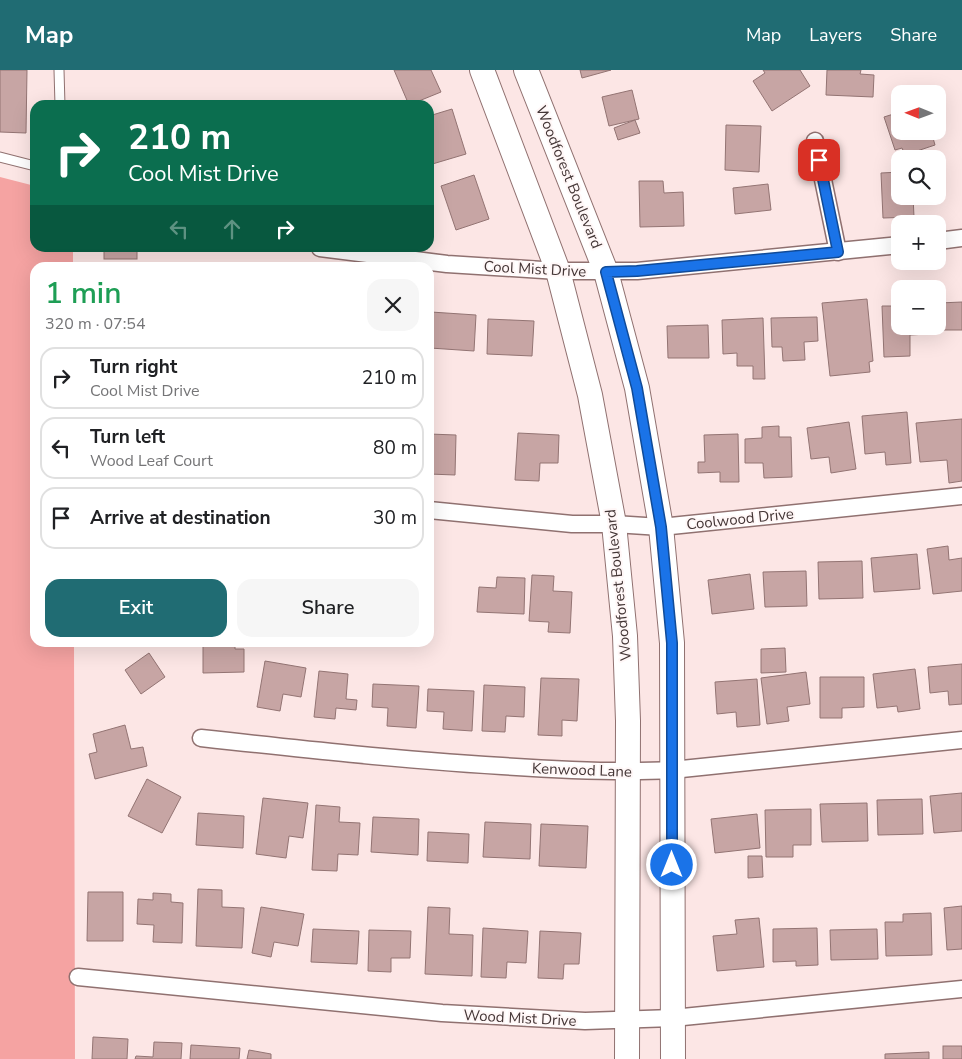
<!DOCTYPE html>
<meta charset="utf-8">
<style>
body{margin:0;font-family:"Nunito Sans",sans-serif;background:#f6f6f6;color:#202124;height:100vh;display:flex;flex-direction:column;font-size:19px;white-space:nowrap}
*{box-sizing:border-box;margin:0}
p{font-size:16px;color:#757577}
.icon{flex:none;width:28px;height:28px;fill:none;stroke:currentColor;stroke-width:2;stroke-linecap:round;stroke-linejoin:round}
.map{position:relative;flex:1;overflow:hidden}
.side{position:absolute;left:30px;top:192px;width:404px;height:385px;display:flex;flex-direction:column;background:#fff;border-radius:15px;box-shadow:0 5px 20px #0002}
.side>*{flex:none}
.banner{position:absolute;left:30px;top:30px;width:404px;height:152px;border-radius:15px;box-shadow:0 5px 20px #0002;background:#0b6e4f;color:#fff;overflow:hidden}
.needle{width:32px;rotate:271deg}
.fabs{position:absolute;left:891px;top:15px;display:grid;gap:10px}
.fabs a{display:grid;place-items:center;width:55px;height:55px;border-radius:10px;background:#fff;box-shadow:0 5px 20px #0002;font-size:25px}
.pin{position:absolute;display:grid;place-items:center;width:42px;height:42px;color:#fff;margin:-21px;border-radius:10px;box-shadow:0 2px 8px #0006}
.me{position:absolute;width:55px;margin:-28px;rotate:0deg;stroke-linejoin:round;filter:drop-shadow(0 0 4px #0008)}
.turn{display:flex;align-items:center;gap:18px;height:105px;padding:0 15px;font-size:22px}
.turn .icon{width:65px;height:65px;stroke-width:2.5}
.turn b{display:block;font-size:35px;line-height:42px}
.lanes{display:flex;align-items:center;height:48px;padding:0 15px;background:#0003;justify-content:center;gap:25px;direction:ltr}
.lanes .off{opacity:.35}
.round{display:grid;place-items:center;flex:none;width:52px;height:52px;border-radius:15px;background:#f6f6f6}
.summary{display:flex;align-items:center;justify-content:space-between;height:85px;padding:0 15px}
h1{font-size:30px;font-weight:600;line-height:38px;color:#1e9e55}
.button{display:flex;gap:10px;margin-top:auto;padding:10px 15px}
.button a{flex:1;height:58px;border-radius:15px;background:#206c73;color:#fff;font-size:20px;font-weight:600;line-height:58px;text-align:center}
.button a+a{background:#f6f6f6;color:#202124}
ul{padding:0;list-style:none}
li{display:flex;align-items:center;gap:15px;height:62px;margin:0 10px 8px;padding:0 5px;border:2px solid #e0e0e0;border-radius:15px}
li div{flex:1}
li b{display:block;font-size:19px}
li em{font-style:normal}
header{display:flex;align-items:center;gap:30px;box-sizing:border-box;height:70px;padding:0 25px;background:#206c73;color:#fff}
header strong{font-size:24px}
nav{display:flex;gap:28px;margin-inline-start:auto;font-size:18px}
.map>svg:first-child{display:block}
</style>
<header>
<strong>Map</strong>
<nav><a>Map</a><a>Layers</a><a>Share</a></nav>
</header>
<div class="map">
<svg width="962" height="989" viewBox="0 0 962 989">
<rect width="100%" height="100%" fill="#fce6e5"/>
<!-- green -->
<path fill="#f5a3a2" d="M0,107l35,9v62h38v19l-38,1v374l39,1 1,416h-75z"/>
<!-- building -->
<g fill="#c7a5a4" stroke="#937473">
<path d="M0,0h27l-1,63 -26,-1z"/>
<path d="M394,0h37l10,22 -32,13z"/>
<path d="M580,0h31l-29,8z"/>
<path d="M763,0h37l10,16 -38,25 -19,-30 12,-8z"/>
<path d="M827,0h34l-1,4 14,1 -1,22 -47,-2z"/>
<path d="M632,20l7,29 -30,7 -7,-29z"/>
<path d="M452,39l14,45 -37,11v-49z"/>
<path d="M900,42v19h31l4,14 -30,10 -3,-7 -7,2 -11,-33z"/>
<path d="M635,50l5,13 -22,7 -4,-12z"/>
<path d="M726,55l35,1 -2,46 -34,-2z"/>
<path d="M900,102v24h13l1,21 -31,1 -2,-45z"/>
<path d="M474,105l15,44 -33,11 -15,-44z"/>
<path d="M639,111h24l1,12 19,-1 1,34 -44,1z"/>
<path d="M768,114l3,26 -36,4 -2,-26z"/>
<rect x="104" y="178" width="33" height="11"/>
<path d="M867,229l6,62 -4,1 1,10 -40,4 -8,-73z"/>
<path d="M962,232v28h-22l-1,-27z"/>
<path d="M882,236h18v20h26l1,8 -17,1v21l-26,1z"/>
<path d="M431,242l45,3 -2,36 -44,-3z"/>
<path d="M817,247l1,24 -14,1 1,18 -22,1 -1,-14h-10l-1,-29z"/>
<path d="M763,248l2,61h-12v-13h-16v-13l-14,1 -1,-34z"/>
<path d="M488,249l46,2 -2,35 -45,-2z"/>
<path d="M708,255l1,33h-41l-1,-32z"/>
<path d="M907,342l4,51 -25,2 -1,-13 -20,2 -3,-38z"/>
<path d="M962,349v62l-13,2 -2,-23 -27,2 -4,-39z"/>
<path d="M849,352l7,47 -25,4 -2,-16 -18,2 -4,-31z"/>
<path d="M779,356v11h12l1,40 -28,1 -1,-15h-18v-24l17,-1v-11z"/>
<path d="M518,363l41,2 -1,28h-18l-1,18 -24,-1z"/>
<path d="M429,364l27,1 -1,40 -26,-1z"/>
<path d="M738,364l1,48h-19v-10l-22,1v-11h7l-1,-27z"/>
<path d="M948,476l1,14 13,-2v33l-29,3 -6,-45z"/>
<path d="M917,484l3,35 -46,3 -3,-34z"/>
<path d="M862,491l1,37 -44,1 -1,-37z"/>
<path d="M806,501l1,35 -42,1 -2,-35z"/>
<path d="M750,504l4,35 -42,5 -4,-34z"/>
<path d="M532,505l22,1 -1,15 19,1 -2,41 -22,-1 1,-10 -20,-1z"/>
<path d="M497,507l28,1 -1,36 -47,-2 2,-25 17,1z"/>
<path d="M203,572h32v7h9v23l-41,1z"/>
<path d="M785,578l1,24 -25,1v-24z"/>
<path d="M149,583l16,24 -24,17 -16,-24z"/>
<path d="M265,591l41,7 -5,29 -18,-3 -3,17 -23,-4z"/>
<path d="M962,594v40l-13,1 -1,-14 -18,2 -2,-26z"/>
<path d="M915,599l5,40 -22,3 -1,-6 -20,2 -4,-34z"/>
<path d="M319,601l29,3 -2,25 11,1 -1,10 -20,-2 -1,11 -21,-2z"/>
<path d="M806,602l4,32 -23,3 2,14 -22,3 -6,-46z"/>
<path d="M820,607h44v30l-22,1v10h-22z"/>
<path d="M541,608l38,1 -2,42 -15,-1v16l-24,-1z"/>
<path d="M757,609l3,46 -23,2 -1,-15 -19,2 -2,-32z"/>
<path d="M373,614l46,2 -3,42 -29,-2 1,-18 -16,-1z"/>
<path d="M484,615l41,2 -1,30 -18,-1 -1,16 -23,-1z"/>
<path d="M428,619l46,2 -2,40 -29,-2 1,-17 -17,-1z"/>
<path d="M125,655l6,24 12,-2 4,19 -52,13 -6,-25 8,-2 -4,-18z"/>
<path d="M147,709l34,18 -19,36 -34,-17z"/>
<path d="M962,723v38l-28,2 -4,-37z"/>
<path d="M263,728l45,5 -5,35 -14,-2 -3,22 -30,-4z"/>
<path d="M922,729l1,35 -45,1 -1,-35z"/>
<path d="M867,733l1,38 -46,1 -2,-38z"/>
<path d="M316,735l24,2 -1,15 21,1 -2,32 -20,-1 -1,17 -25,-1z"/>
<path d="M811,739v36h-18v12h-27l-1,-47z"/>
<path d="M198,743l46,3 -1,32 -47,-3z"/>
<path d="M757,744l3,34 -45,5 -4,-34z"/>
<path d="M373,747l46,2 -1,36 -47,-3z"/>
<path d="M485,752l46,2 -1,35 -47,-2z"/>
<path d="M541,754l47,2 -2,42 -47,-2z"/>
<path d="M428,762l41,2 -1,29 -41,-2z"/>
<path d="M748,786h14l1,21 -15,1z"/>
<path d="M198,819l24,1v17l22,1 -2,40 -46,-2z"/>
<path d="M88,822h35v49h-36z"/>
<path d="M153,823l18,1v8l12,1 -1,40 -29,-1 1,-17 -17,-1 1,-25 15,1z"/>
<path d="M962,836v43l-15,1 -3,-42z"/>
<path d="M261,837l43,7 -6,32 -24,-4 -3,15 -19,-4z"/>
<path d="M428,837l22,1 -1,26 24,1 -1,41 -47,-2z"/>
<path d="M931,843l1,42 -46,1 -1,-34h18v-8z"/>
<path d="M759,848l5,49 -47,4 -4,-35 24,-2 -2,-14z"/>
<path d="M483,858l45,3 -2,32 -19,-1 -1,16 -25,-1z"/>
<path d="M817,858l1,37 -22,1v-5l-23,1v-33z"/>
<path d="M313,859l46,2 -2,33 -46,-2z"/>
<path d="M877,859l1,30 -47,1 -1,-30z"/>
<path d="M369,860l42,1 -1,27h-19v14l-23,-1z"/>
<path d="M540,861l41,2 -2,31h-15l-1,15 -25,-1z"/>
<path d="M93,967l35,2 -1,20h-35z"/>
<path d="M154,972l28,1 -1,16h-46l1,-3 17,1z"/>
<path d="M191,975l49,3 -1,11h-49z"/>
<rect x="943" y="976" width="19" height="13"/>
<path d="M249,980l22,4v5h-24z"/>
<path d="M929,982v7h-44v-5z"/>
</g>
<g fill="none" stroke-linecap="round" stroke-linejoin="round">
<defs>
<g id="lane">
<path d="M59,0l1,35"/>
<path d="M0,87l35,9"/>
</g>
<g id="street">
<path d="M815,71l23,111"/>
<path d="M938,171l24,-3"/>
<path d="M320,178l127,16 111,7h79l263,-26"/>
<path d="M429,440l143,14h42l47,3 301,-31"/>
<path d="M201,668c100,11 200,22 301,28 57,4 113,7 170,4l290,-30"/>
<path d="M78,907l364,36 143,8 88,-3 289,-29"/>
</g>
<g id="secondary">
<path d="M482,0l76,201 32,124 24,129 11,112 3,85 -1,338"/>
<path d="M526,0l80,202 31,116 24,139 11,116 1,416"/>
</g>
</defs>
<!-- lane casing -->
<use href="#lane" stroke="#907170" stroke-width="11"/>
<!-- street casing -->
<use href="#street" stroke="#907170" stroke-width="19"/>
<!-- secondary casing -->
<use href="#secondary" stroke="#907170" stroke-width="26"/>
<!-- lane -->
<use href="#lane" stroke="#fff" stroke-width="9"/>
<!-- street -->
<use href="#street" stroke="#fff" stroke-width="16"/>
<!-- secondary -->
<use href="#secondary" stroke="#fff" stroke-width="24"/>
</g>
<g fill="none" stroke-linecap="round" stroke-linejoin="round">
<defs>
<path id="route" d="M672,795v-222l-11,-116 -24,-139 -31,-116 31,-1 201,-19 -19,-92"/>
</defs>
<!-- route casing -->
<use href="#route" stroke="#114b97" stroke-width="12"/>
<!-- route -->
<use href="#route" stroke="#1a73e8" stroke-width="9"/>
</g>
<g text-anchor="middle" stroke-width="4" stroke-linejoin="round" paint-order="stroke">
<!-- street labels -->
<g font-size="15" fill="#443636" stroke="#fff7f7">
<text transform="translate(569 107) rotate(68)" y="5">Woodforest Boulevard</text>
<text transform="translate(535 199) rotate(3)" y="5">Cool Mist Drive</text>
<text transform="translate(740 449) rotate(-6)" y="5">Coolwood Drive</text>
<text transform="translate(618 515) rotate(-96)" y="5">Woodforest Boulevard</text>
<text transform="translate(582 700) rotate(2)" y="5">Kenwood Lane</text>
<text transform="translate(520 948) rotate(3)" y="5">Wood Mist Drive</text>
</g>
</g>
</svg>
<div class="fabs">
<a><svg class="needle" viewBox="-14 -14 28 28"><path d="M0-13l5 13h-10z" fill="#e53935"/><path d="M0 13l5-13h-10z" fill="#757577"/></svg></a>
<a><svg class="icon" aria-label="search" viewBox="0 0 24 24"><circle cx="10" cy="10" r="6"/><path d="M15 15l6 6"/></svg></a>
<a>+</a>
<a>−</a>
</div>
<div class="pin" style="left:819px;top:90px;background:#d93025"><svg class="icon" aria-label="arrive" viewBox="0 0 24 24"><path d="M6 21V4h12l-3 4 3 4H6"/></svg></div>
<svg class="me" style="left:672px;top:795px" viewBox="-20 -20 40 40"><circle r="17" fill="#1a73e8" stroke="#fff" stroke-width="3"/><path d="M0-11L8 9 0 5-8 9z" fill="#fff"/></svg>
<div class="banner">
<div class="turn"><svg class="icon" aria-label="right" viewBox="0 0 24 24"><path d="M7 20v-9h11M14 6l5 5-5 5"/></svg><div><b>210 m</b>Cool Mist Drive</div></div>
<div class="lanes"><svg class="icon off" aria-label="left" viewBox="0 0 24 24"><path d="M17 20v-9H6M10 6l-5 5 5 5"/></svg><svg class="icon off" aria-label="ahead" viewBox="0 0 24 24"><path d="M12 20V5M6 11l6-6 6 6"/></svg><svg class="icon" aria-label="right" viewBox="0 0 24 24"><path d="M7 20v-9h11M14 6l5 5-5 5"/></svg></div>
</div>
<section class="side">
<div class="summary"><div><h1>1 min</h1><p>320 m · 07:54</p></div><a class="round"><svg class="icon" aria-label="close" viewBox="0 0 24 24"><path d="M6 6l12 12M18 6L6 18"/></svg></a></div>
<ul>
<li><svg class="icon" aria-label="right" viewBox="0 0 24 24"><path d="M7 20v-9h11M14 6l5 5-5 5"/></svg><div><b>Turn right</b><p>Cool Mist Drive</p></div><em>210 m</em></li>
<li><svg class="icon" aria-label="left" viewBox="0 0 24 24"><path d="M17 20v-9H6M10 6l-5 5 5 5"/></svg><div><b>Turn left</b><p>Wood Leaf Court</p></div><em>80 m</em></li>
<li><svg class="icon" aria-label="arrive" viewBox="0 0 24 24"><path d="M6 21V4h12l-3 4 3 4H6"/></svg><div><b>Arrive at destination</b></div><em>30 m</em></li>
</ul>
<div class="button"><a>Exit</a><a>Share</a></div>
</section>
</div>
